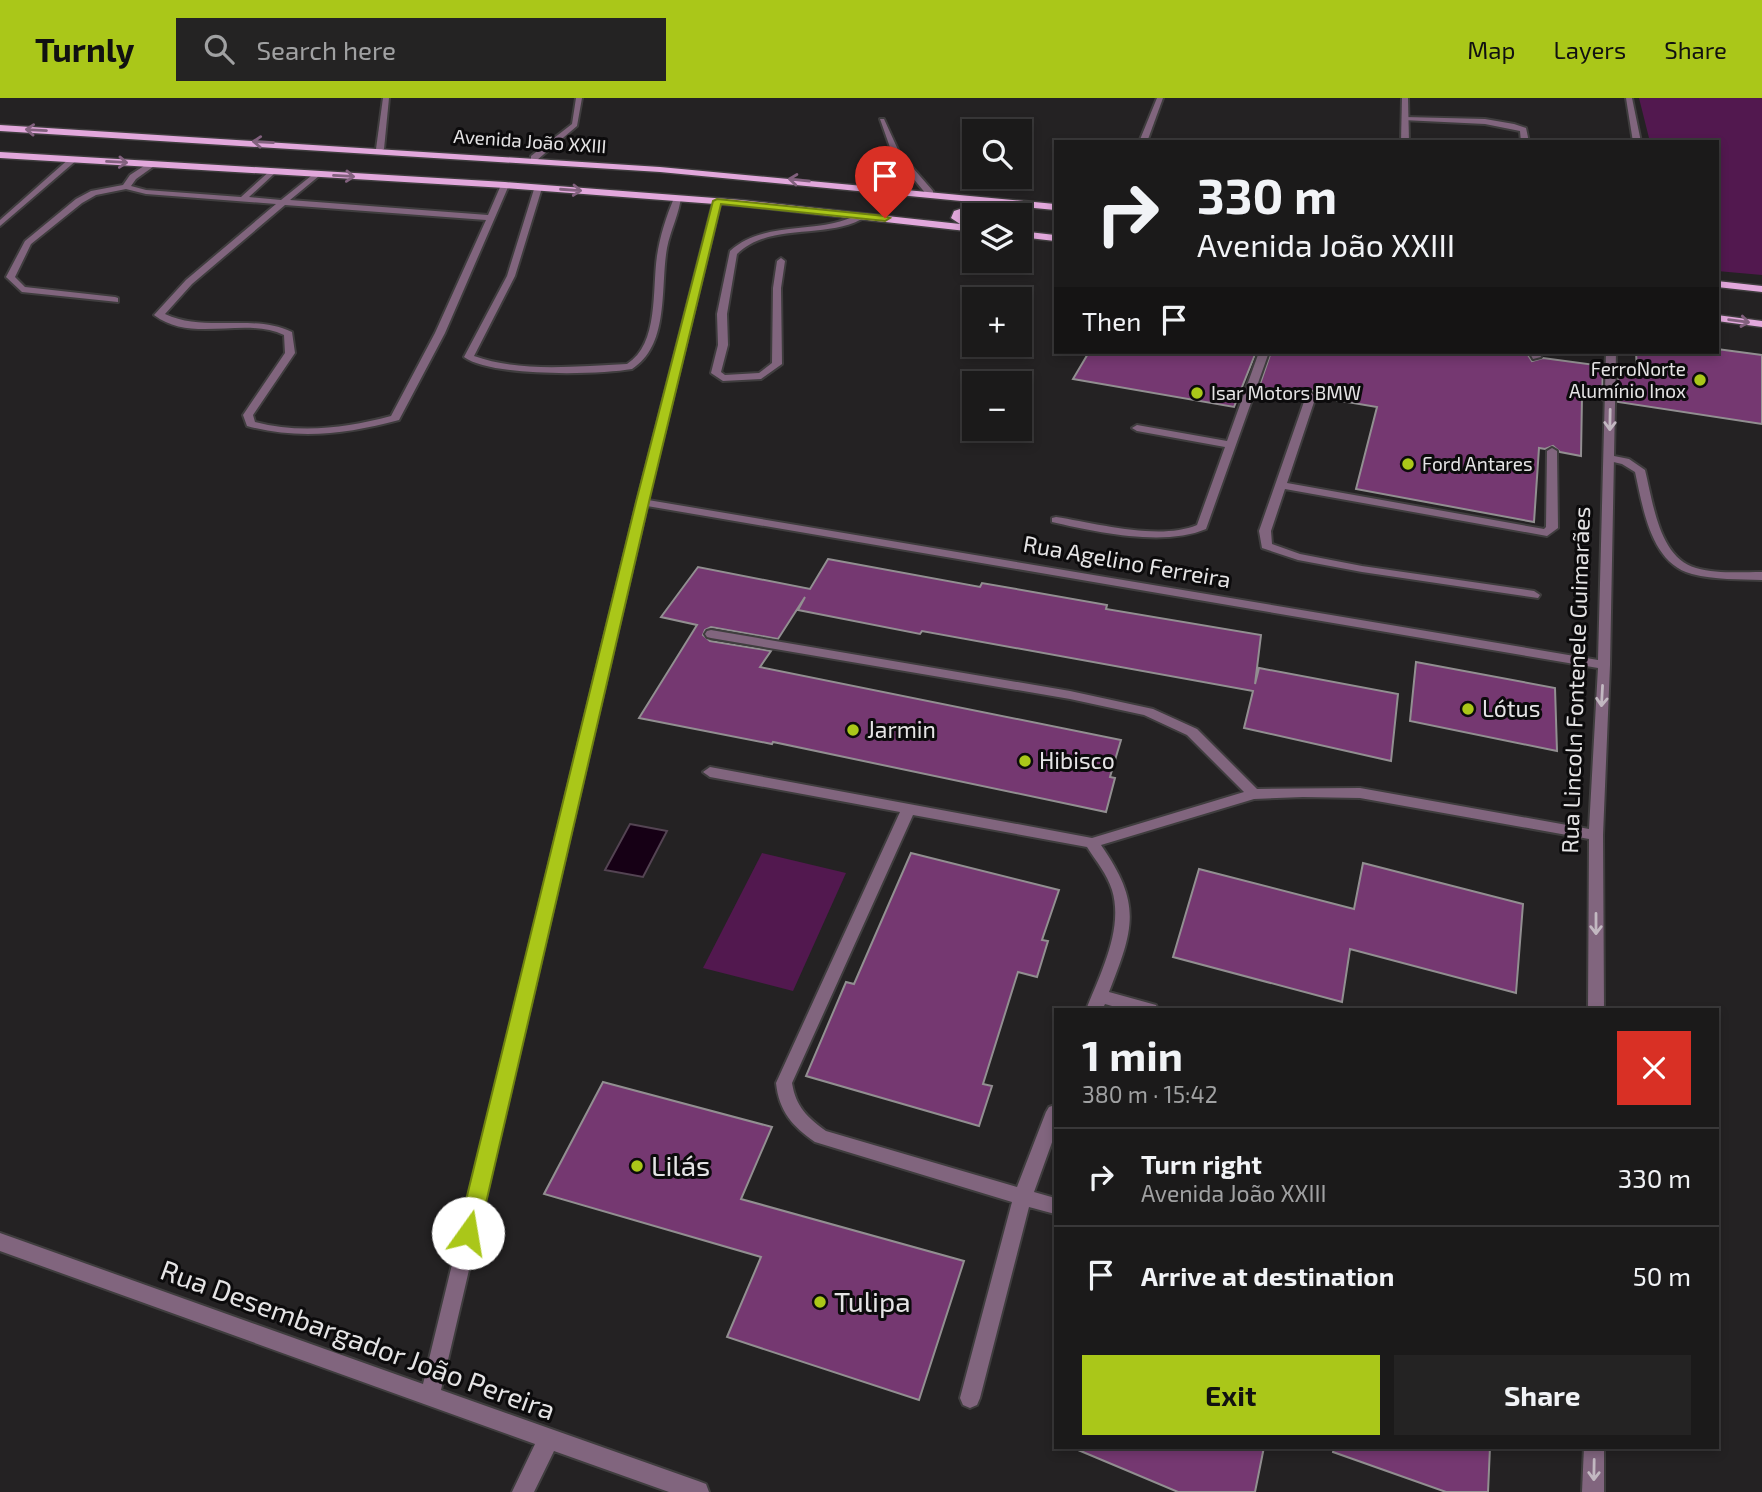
<!DOCTYPE html>
<meta charset="utf-8">
<style>
body{margin:0;font-family:"Exo 2",sans-serif;background:#242323;color:#f1f3f6;height:100vh;display:flex;flex-direction:column;font-size:26px;white-space:nowrap}
*{box-sizing:border-box;margin:0}
p{font-size:23px;color:#a0a1a2}
.icon{flex:none;width:38px;height:38px;fill:none;stroke:currentColor;stroke-width:2;stroke-linecap:round;stroke-linejoin:round}
.map{position:relative;flex:1;overflow:hidden}
.details{position:absolute;left:1054px;top:910px;width:665px;height:441px;display:flex;flex-direction:column;background:#1b1a1a;border-radius:0px;box-shadow:0 4px 10px #0003,0 0 0 2px #393839}
.details>*{flex:none}
.guide{position:absolute;left:1054px;top:42px;width:665px;height:214px;border-radius:0px;box-shadow:0 4px 10px #0003,0 0 0 2px #393839;background:#1b1a1a;color:#f1f3f6;overflow:hidden}
.buttons{position:absolute;left:962px;top:21px;display:grid;gap:14px}
.buttons a{display:grid;place-items:center;width:70px;height:70px;border-radius:0px;background:#1b1a1a;box-shadow:0 4px 10px #0003,0 0 0 2px #393839;font-size:35px}
.pin{position:absolute;display:grid;place-items:center;width:60px;height:60px;color:#fff;margin:-72px -30px;border-radius:50% 50% 50% 0;rotate:-45deg;box-shadow:0 0 7px #0007}
.pin .icon{rotate:45deg}
.me{position:absolute;width:77px;margin:-38px;rotate:13deg;stroke-linejoin:round;filter:drop-shadow(0 0 5px #0008)}
.turn{display:flex;align-items:center;gap:24px;height:147px;padding:0 28px;font-size:32px}
.turn .icon{width:91px;height:91px;stroke-width:2.5}
.turn b{display:block;font-size:49px;line-height:60px}
.then{display:flex;align-items:center;height:66px;padding:0 28px;background:#0003;gap:14px;font-size:26px}
.round{display:grid;place-items:center;flex:none;width:74px;height:74px;border-radius:0px;background:#242323}
.head{display:flex;align-items:center;justify-content:space-between;height:119px;padding:0 28px}
h1{font-size:42px;font-weight:700;line-height:52px}
.action{display:flex;gap:14px;margin-top:auto;padding:14px 28px}
.action a{flex:1;height:80px;border-radius:0px;background:#aac719;color:#111;font-size:28px;font-weight:700;line-height:80px;text-align:center}
.action a+a{background:#242323;color:#f1f3f6}
ul{padding:0;list-style:none}
li{display:flex;align-items:center;gap:21px;height:98px;padding:0 28px;border-top:2px solid #393839}
li div{flex:1}
li b{display:block;font-size:26px}
li em{font-style:normal}
header{display:flex;align-items:center;gap:42px;box-sizing:border-box;height:98px;padding:0 35px;background:#aac719;color:#111}
header strong{font-size:33px}
nav{display:flex;gap:38px;margin-inline-start:auto;font-size:24px}
.search{width:490px;height:63px;background:#242323;display:flex;align-items:center;gap:18px;box-sizing:border-box;padding:0 24px;border-radius:0px;color:#a0a1a2;font-size:26px}
.map>svg:first-child{display:block}
</style>
<header>
<strong>Turnly</strong>
<div class="search"><svg class="icon" aria-label="search" viewBox="0 0 24 24"><circle cx="10" cy="10" r="6"/><path d="M15 15l6 6"/></svg>Search here</div>
<nav><a>Map</a><a>Layers</a><a>Share</a></nav>
</header>
<div class="map">
<svg width="1762" height="1394" viewBox="0 0 1762 1394">
<rect width="100%" height="100%" fill="#242223"/>
<!-- green -->
<g fill="#52184f">
<path d="M1639,0h123v177l-45,-4v-129h-67z"/>
<path d="M762,755l84,20 -53,118 -90,-23z"/>
</g>
<!-- water -->
<path fill="#160015" stroke="#544453" stroke-width="2" d="M630,726l37,7 -24,46 -38,-7z"/>
<!-- building -->
<g fill="#753871" stroke="#928f91" stroke-width="2">
<path d="M1717,251l45,6v69l-144,-22v-34l19,2 -1,-18h81z"/>
<path d="M1089,254h167l-22,55 -161,-28z"/>
<path d="M1271,254h234l23,3 4,6 11,-3 60,8 -1,34 -20,-3 -1,59 -21,-4 -7,-6 -8,3 -6,-1 -5,74 -178,-33 21,-82 -59,-10 -6,-6 -8,4 -45,-8z"/>
<path d="M828,461l152,28 2,-4 125,22 -1,4 155,26 -6,49 4,-16 139,26 -7,67 -147,-33 9,-37 -331,-60 -2,3 -122,-24 7,-13 -27,42 -67,-12 -6,3 -2,5 7,6 61,10 -11,16 361,73 -11,37 5,1 -9,34 -333,-70 -1,2 -133,-26 58,-93 -36,-8 37,-50 112,22z"/>
<path d="M1416,564l139,26 2,63 -147,-30z"/>
<path d="M911,755l148,37 -17,50 6,1 -11,36 -19,-5 -35,112 9,2 -13,40 -173,-50 40,-94 8,2z"/>
<path d="M1363,765l160,41 -7,89 -166,-44 -8,53 -169,-45 26,-88 155,40z"/>
<path d="M603,984l169,45 -31,72 223,62 -45,139 -192,-63 34,-80 -217,-63z"/>
<path d="M1071,1349h193l-9,45h-77z"/>
<path d="M1334,1349h156l-2,45h-42l-113,-40z"/>
</g>
<g fill="none" stroke-linecap="round" stroke-linejoin="round">
<defs>
<g id="service">
<path d="M576,0h6l-5,28 -40,34h-6v-4l41,-32z"/>
<path d="M1405,19l80,2 29,5 12,4 3,14h-8l-1,-11 -35,-7 -82,-4z"/>
<path d="M880,21h4l15,33 34,39v4h-6l-35,-42z"/>
<path d="M150,64l7,2 -21,15 -5,7 15,4 95,7 31,-28 4,2 -1,2 -26,24 32,3 35,-28h3v4l-29,24 198,15 13,-30 4,-2 4,2 -64,148 -46,87c-52,14 -100,20 -152,6l-4,-11 42,-62 -1,-18c-40,-19 -92,9 -130,-20l32,-35 90,-76 -130,-10 -20,-5 -30,6 -14,8 -51,41 -16,33 10,10 90,10 3,1v4l-96,-10 -16,-15 19,-36 51,-42 15,-8 32,-6 7,-10zM285,107l201,15 -51,113 -44,83c-45,12 -90,18 -136,6l-2,-7 42,-62 -3,-21c-40,-19 -86,1 -127,-18l27,-30z"/>
<path d="M535,88l7,2 -27,88 -41,80c47,17 104,10 153,8 32,-20 25,-74 30,-108 3,-20 9,-39 17,-58l7,-2c-1,16 -11,35 -14,52 -7,39 3,97 -35,121 -34,6 -141,8 -168,-12l43,-81z"/>
<path d="M860,116l7,2c-38,25 -96,5 -130,38l-10,60 1,31 -7,27 4,3 34,-2 13,-10 1,-75 4,-27 4,-3 4,3 -4,27 1,76 -21,15 -38,2 -12,-8 7,-28 -1,-31 13,-63c28,-26 70,-20 104,-28 9,-2 18,-6 26,-9z"/>
<path d="M1259,254h10l-63,177c-42,18 -110,3 -154,-7v-4l4,-1c40,6 103,24 141,8l28,-78 -88,-16 -5,-3 5,-3 90,16z"/>
<path d="M1529,254h10l2,5 -8,2z"/>
<path d="M1311,295l5,3 -29,87 257,46 2,-2 1,-76 5,-3 5,3 1,77 -11,8 -262,-47 -14,42 1,13 28,10 62,12 172,25 6,4 -2,3 -176,-26 -64,-12 -36,-12 -3,-17 47,-135z"/>
<path d="M1609,357l20,4 16,11c8,32 14,88 51,98 21,6 45,4 66,4v8c-23,-1 -47,0 -70,-6 -42,-11 -49,-67 -57,-102l-13,-8 -17,-4v-4z"/>
</g>
<g id="minor">
<path d="M383,0h6l-5,51 -4,2 -4,-2z"/>
<path d="M1157,0h6l-16,44h-8z"/>
<path d="M1402,0h6l1,44h-8z"/>
<path d="M1626,0h6l9,44h-8z"/>
<path d="M71,59l7,2 -78,67v-6z"/>
<path d="M714,101l7,2 -73,299 950,160 8,-308h10l-6,313 -7,170 1,175h-16l1,-171 -229,-41 -57,-1 -49,2 -153,46c41,59 33,83 8,147l47,13 2,5h-32l-21,-6 -3,6h-16c14,-36 38,-81 26,-120 -5,-16 -16,-29 -25,-43l-174,-32 -121,268c4,24 15,34 34,48l191,56 29,-75 3,-5 6,-2v29l-21,58 21,6v16l-26,-7 -49,191 -3,7 -7,3 -7,-3 -3,-7 52,-196 -197,-60c-23,-16 -36,-31 -39,-59l124,-271 -190,-35 -7,-5 7,-5 382,71 152,-46 -57,-57 -43,-20 -74,-16 -359,-61 -4,-1 -2,-3 2,-3 4,-1 359,61 83,18 44,20 60,60 103,-1 229,41 9,-161 -951,-162 -206,884 257,91 8,3 3,8h-40l-115,-41 -20,41h-22l23,-48 -535,-193v-18l423,151 214,-882z"/>
<path d="M1584,1349h20v45h-22z"/>
</g>
<g id="primary">
<path d="M0,27l660,42 395,37v6l-395,-38 -660,-41z"/>
<path d="M0,54l505,30 236,18 219,24 -9,-6 3,-7 24,-8 16,4 -32,8 -1,2 14,7v8l-234,-26 -236,-18 -505,-30z"/>
<path d="M1020,133l35,4v6l-35,-4z"/>
<path d="M1717,183l45,5v6l-45,-5z"/>
<path d="M1717,217l45,6v6l-45,-6z"/>
</g>
</defs>
<!-- service casing -->
<use href="#service" stroke="#3f3d3e" stroke-width="4"/>
<!-- minor casing -->
<use href="#minor" stroke="#3f3d3e" stroke-width="4"/>
<!-- primary casing -->
<use href="#primary" stroke="#3f3d3e" stroke-width="3"/>
<!-- service -->
<use href="#service" fill="#81657e" fill-rule="evenodd"/>
<!-- minor -->
<use href="#minor" fill="#81657e" fill-rule="evenodd"/>
<!-- primary -->
<use href="#primary" fill="#e2a8dc" fill-rule="evenodd"/>
</g>
<!-- one-way arrows -->
<defs><path id="oneway-shaft" d="M-6 0H5M1.5-3L5.5 0L1.5 3" fill="none" stroke-width="1.6" stroke-linecap="round" stroke-linejoin="round" transform="scale(1.75)"/></defs>
<g stroke="#82617e">
<use href="#oneway-shaft" transform="translate(36 32) rotate(-177)"/>
<use href="#oneway-shaft" transform="translate(263 44) rotate(-177)"/>
<use href="#oneway-shaft" transform="translate(117 64) rotate(3)"/>
<use href="#oneway-shaft" transform="translate(344 78) rotate(3)"/>
<use href="#oneway-shaft" transform="translate(799 82) rotate(-174)"/>
<use href="#oneway-shaft" transform="translate(571 92) rotate(4)"/>
<use href="#oneway-shaft" transform="translate(1739 223) rotate(7)"/>
</g>
<g stroke="#c2b8c1">
<use href="#oneway-shaft" transform="translate(1610 322) rotate(91)"/>
<use href="#oneway-shaft" transform="translate(1602 598) rotate(93)"/>
<use href="#oneway-shaft" transform="translate(1596 826) rotate(90)"/>
<use href="#oneway-shaft" transform="translate(1594 1372) rotate(91)"/>
</g>
<!-- route -->
<path fill="#aac719" stroke="#6e8110" stroke-width="2" d="M717,101l168,17 5,2 -5,3 -164,-17 -72,298 -170,731 -3,7 -8,2 -7,-2 -3,-7 178,-731 77,-301z"/>
<!-- markers -->
<g fill="#aac719" stroke="#0c0b0c" stroke-width="2.5">
<circle cx="1700" cy="282" r="7"/>
<circle cx="1197" cy="295" r="7"/>
<circle cx="1408" cy="366" r="7"/>
<circle cx="1468" cy="611" r="7"/>
<circle cx="853" cy="632" r="7"/>
<circle cx="1025" cy="663" r="7"/>
<circle cx="637" cy="1068" r="7"/>
<circle cx="820" cy="1204" r="7"/>
</g>
<g text-anchor="middle" stroke-width="6" stroke-linejoin="round" paint-order="stroke">
<!-- far-street labels -->
<g font-size="19" fill="#e5e4e5" stroke="#0c0b0c">
<text transform="translate(530 43) rotate(4)" y="7">Avenida João XXIII</text>
</g>
<!-- far-poi labels -->
<g font-size="19" fill="#e5e4e5" stroke="#0c0b0c" text-anchor="start">
<text x="1686" y="278" text-anchor="end">FerroNorte<tspan x="1686" dy="22">Alumínio Inox</tspan></text>
<text x="1211" y="302">Isar Motors BMW</text>
<text x="1422" y="373">Ford Antares</text>
</g>
<!-- street labels -->
<g font-size="23" fill="#e5e4e5" stroke="#0c0b0c">
<text transform="translate(1127 464) rotate(10)" y="8">Rua Agelino Ferreira</text>
<text transform="translate(1576 582) rotate(-88)" y="8">Rua Lincoln Fontenele Guimarães</text>
</g>
<!-- poi labels -->
<g font-size="23" fill="#e5e4e5" stroke="#0c0b0c" text-anchor="start">
<text x="1482" y="619">Lótus</text>
<text x="867" y="640">Jarmin</text>
<text x="1039" y="671">Hibisco</text>
</g>
<!-- near-poi labels -->
<g font-size="28" fill="#e5e4e5" stroke="#0c0b0c" text-anchor="start">
<text x="651" y="1078">Lilás</text>
<text x="834" y="1214">Tulipa</text>
</g>
<!-- near-street labels -->
<g font-size="28" fill="#e5e4e5" stroke="#0c0b0c">
<text transform="translate(358 1242) rotate(20)" y="10">Rua Desembargador João Pereira</text>
</g>
</g>
</svg>
<div class="buttons">
<a><svg class="icon" aria-label="search" viewBox="0 0 24 24"><circle cx="10" cy="10" r="6"/><path d="M15 15l6 6"/></svg></a>
<a><svg class="icon" aria-label="layers" viewBox="0 0 24 24"><path d="M12 4l9 5-9 5-9-5zM3 14l9 5 9-5"/></svg></a>
<a>+</a>
<a>−</a>
</div>
<div class="pin" style="left:885px;top:120px;background:#d93025"><svg class="icon" aria-label="arrive" viewBox="0 0 24 24"><path d="M6 21V4h12l-3 4 3 4H6"/></svg></div>
<svg class="me" style="left:468px;top:1135px" viewBox="-20 -20 40 40"><circle r="19" fill="#fff"/><path d="M0-13L10 11 0 6-10 11z" fill="#aac719"/></svg>
<div class="guide">
<div class="turn"><svg class="icon" aria-label="right" viewBox="0 0 24 24"><path d="M7 20v-9h11M14 6l5 5-5 5"/></svg><div><b>330 m</b>Avenida João XXIII</div></div>
<div class="then">Then<svg class="icon" aria-label="arrive" viewBox="0 0 24 24"><path d="M6 21V4h12l-3 4 3 4H6"/></svg></div>
</div>
<section class="details">
<div class="head"><div><h1>1 min</h1><p>380 m · 15:42</p></div><a class="round" style="background:#d93025;color:#fff"><svg class="icon" aria-label="close" viewBox="0 0 24 24"><path d="M6 6l12 12M18 6L6 18"/></svg></a></div>
<ul>
<li><svg class="icon" aria-label="right" viewBox="0 0 24 24"><path d="M7 20v-9h11M14 6l5 5-5 5"/></svg><div><b>Turn right</b><p>Avenida João XXIII</p></div><em>330 m</em></li>
<li><svg class="icon" aria-label="arrive" viewBox="0 0 24 24"><path d="M6 21V4h12l-3 4 3 4H6"/></svg><div><b>Arrive at destination</b></div><em>50 m</em></li>
</ul>
<div class="action"><a>Exit</a><a>Share</a></div>
</section>
</div>
